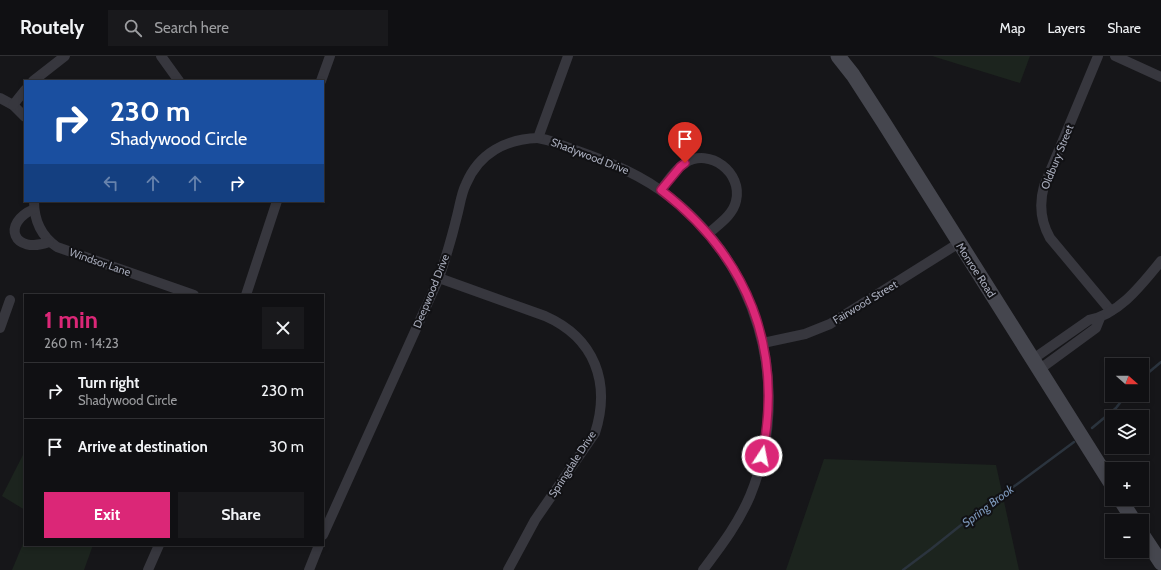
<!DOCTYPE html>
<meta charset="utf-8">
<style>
body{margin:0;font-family:Cabin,sans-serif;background:#19191c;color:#f1f3f6;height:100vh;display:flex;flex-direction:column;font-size:15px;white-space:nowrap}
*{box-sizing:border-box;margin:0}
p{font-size:13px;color:#9c9da0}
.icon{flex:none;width:22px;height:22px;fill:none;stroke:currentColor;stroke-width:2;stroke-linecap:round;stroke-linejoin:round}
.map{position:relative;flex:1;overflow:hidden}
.side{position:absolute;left:24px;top:238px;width:300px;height:252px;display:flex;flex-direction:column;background:#101013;border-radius:0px;box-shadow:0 2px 6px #0003,0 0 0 1px #303033}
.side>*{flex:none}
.banner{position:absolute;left:24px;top:24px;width:300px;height:122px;border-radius:0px;box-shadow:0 2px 6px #0003,0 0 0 1px #303033;background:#1a4fa0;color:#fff;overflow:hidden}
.needle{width:26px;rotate:111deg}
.controls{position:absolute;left:1105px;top:302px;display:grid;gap:8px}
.controls a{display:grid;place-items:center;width:44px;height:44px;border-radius:0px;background:#101013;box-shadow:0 2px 6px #0003,0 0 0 1px #303033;font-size:20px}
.pin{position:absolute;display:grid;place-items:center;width:34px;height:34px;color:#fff;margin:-41px -17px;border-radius:50% 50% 50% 0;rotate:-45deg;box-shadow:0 0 4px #0007}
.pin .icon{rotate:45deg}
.me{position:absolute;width:44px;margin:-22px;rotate:11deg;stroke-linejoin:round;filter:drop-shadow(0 0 3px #0008)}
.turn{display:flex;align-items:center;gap:14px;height:84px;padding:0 20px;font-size:18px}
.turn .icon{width:52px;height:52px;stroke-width:2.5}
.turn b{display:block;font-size:28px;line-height:34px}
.lanes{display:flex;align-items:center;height:38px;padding:0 20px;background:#0003;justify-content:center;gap:20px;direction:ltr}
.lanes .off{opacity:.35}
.round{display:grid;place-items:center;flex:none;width:42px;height:42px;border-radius:0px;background:#19191c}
.overview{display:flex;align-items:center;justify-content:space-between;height:68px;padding:0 20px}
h1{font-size:24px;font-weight:700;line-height:30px;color:#db2777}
.action{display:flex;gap:8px;margin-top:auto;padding:8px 20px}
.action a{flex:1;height:46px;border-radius:0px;background:#db2777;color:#fff;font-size:16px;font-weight:700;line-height:46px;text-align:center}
.action a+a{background:#19191c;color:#f1f3f6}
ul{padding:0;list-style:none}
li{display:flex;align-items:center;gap:12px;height:56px;padding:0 20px;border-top:1px solid #303033}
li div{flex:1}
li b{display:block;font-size:15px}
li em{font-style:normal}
header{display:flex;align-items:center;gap:24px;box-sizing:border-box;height:56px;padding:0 20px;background:#101013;border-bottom:1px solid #303033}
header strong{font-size:19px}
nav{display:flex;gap:22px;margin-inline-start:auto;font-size:14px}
.search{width:280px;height:36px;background:#19191c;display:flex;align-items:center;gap:10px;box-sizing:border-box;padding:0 14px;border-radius:0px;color:#9c9da0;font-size:15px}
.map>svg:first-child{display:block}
</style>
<header>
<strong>Routely</strong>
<div class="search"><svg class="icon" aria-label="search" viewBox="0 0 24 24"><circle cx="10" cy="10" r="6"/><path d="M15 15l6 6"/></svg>Search here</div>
<nav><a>Map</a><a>Layers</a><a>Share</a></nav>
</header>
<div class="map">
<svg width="1161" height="514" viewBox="0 0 1161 514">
<rect width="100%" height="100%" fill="#161619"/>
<!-- green -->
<g fill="#1c241e">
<path d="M932,0h98l-10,27z"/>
<path d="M25,395v59l-23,-14z"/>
<path d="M824,403l172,6 23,105h-233z"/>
<path d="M25,483v6h68l-9,25h-72z"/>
</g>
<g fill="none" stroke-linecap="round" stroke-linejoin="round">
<!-- stream -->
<g stroke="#2b343e" stroke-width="2.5">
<path d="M1142,322l19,-16"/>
<path d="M1092,372l24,-20 10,-13"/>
<path d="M903,514l28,-21 59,-47 26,-17 58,-43"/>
</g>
<!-- street -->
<g stroke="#37373e" stroke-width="10">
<path d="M161,0l18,25"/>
<path d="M1098,0l-54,130c-5,18 -3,36 6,52l61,73"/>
<path d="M1115,0l46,21"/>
<path d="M33,25l32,-25"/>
<path d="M321,25l9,-25"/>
<path d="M0,42l13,7 12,12"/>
<path d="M13,49l12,-15"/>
<path d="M538,82l9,2c39,14 79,26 113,50 97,67 135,197 90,306 -12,28 -29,50 -47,74"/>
<path d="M661,134c7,-9 14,-21 24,-27 25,-16 58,10 51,38 -3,14 -17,23 -27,32"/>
<path d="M34,145c0,19 7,35 23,46l137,48"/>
<path d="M34,153c-33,14 -21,46 15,33"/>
<path d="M439,222l106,38c50,22 66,67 50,117l-60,87 -27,50"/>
<path d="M246,239l31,-94"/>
<path d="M0,272l10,-28"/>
<path d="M763,287l42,-9 25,-10 129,-81"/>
<path d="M1033,303l56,-39c31,-6 53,-36 72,-59"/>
<path d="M1040,313l56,-41 4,-10"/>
<path d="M323,479l116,-257c7,-21 13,-41 18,-62 3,-11 4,-22 9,-32 13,-31 40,-45 72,-46l30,-82"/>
<path d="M148,514l11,-25"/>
<path d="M309,514l10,-25"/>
</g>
<!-- secondary -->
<g stroke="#45464e" stroke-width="15">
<path d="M838,0l15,19 31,48 228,362"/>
<path d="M1120,443l14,22"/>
<path d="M1142,478l19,29"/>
</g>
</g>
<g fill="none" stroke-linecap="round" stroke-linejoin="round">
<defs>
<path id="route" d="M685,107l-5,4 -19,23c87,67 123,158 101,266"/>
</defs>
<!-- route casing -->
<use href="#route" stroke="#8e194d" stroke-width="10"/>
<!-- route -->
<use href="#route" stroke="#db2777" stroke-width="7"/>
</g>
<g text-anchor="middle" stroke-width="4" stroke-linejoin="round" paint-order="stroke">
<!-- street labels -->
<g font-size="11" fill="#a7abba" stroke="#111114">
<text transform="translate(590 100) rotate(21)" y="4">Shadywood Drive</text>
<text transform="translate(1057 101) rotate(-68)" y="4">Oldbury Street</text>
<text transform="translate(100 206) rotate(19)" y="4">Windsor Lane</text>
<text transform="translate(976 214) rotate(57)" y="4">Monroe Road</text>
<text transform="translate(431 235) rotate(-68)" y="4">Deepwood Drive</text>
<text transform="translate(865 246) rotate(-31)" y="4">Fairwood Street</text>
<text transform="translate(572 408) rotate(-57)" y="4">Springdale Drive</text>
</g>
<!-- water labels -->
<g font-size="12" font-style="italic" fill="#7b96b8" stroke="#111114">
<text transform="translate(988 450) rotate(-37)" y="4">Spring Brook</text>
</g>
</g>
</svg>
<div class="controls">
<a><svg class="needle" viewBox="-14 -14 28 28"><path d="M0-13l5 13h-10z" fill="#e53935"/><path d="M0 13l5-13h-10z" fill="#9c9da0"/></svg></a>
<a><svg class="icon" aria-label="layers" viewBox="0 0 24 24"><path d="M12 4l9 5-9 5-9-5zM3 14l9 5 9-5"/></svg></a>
<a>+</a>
<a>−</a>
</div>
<div class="pin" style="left:685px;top:107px;background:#d93025"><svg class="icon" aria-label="arrive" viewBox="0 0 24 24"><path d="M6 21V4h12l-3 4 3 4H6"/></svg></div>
<svg class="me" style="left:762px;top:400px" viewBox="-20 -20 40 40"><circle r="17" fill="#db2777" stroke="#fff" stroke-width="3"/><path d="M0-11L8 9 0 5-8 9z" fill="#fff"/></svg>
<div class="banner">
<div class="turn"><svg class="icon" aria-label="right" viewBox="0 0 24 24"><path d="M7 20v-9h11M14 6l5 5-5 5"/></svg><div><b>230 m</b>Shadywood Circle</div></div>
<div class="lanes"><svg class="icon off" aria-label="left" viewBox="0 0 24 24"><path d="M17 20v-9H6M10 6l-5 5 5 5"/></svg><svg class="icon off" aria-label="ahead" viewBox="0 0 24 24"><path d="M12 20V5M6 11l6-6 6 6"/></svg><svg class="icon off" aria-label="ahead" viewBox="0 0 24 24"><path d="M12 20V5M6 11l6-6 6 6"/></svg><svg class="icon" aria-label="right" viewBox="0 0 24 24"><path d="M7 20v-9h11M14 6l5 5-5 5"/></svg></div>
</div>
<section class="side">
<div class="overview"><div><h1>1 min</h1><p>260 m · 14:23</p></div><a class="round"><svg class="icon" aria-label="close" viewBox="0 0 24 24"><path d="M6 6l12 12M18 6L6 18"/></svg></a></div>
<ul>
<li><svg class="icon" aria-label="right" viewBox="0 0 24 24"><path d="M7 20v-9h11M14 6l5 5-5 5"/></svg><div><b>Turn right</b><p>Shadywood Circle</p></div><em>230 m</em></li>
<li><svg class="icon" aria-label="arrive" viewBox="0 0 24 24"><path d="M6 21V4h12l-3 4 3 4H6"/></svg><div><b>Arrive at destination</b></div><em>30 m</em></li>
</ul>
<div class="action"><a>Exit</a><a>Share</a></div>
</section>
</div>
